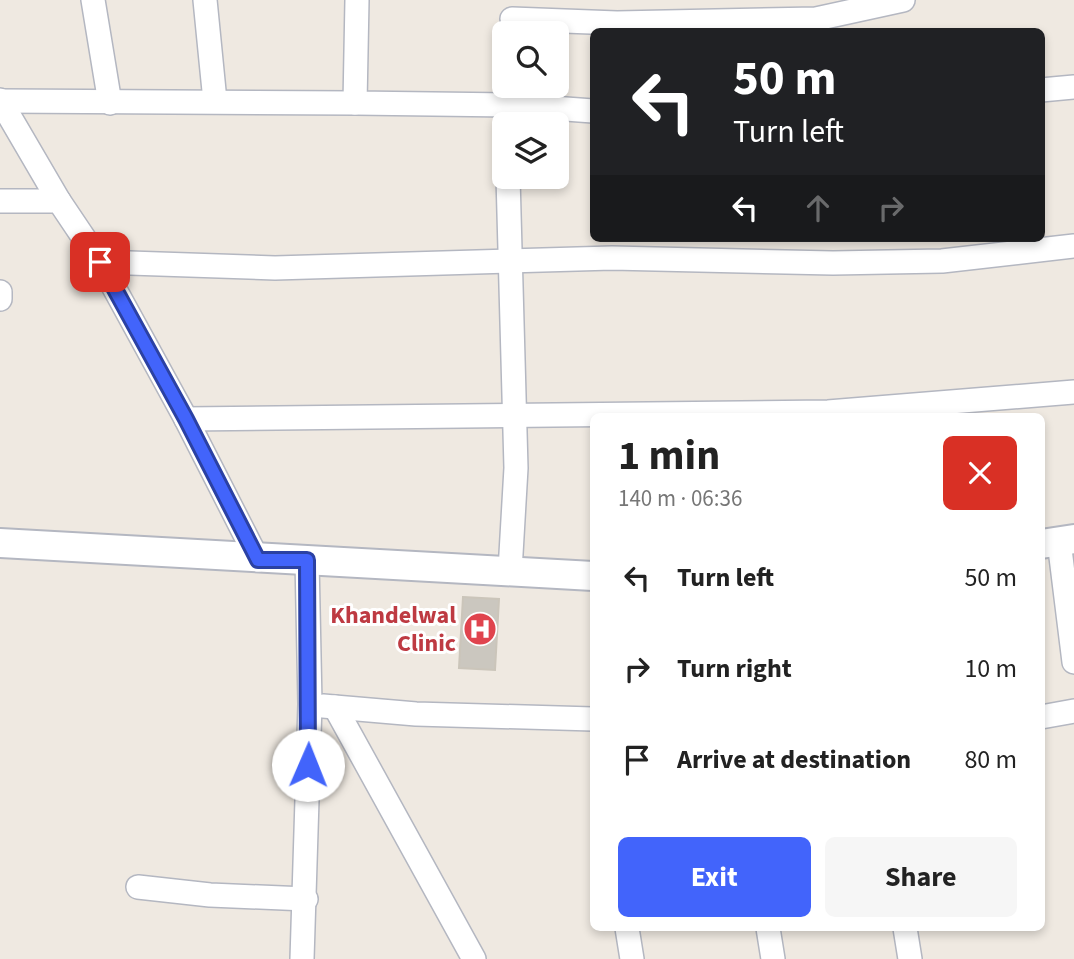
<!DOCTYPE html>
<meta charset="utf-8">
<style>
body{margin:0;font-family:"Source Sans 3",sans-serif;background:#f6f6f6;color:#222;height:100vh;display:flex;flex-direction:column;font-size:26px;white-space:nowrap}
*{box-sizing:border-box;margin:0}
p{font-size:23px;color:#767676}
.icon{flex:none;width:38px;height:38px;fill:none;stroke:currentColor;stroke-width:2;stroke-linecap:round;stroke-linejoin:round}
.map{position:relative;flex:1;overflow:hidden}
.panel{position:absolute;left:590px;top:413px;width:455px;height:518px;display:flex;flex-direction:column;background:#fff;border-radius:10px;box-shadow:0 4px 10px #0003}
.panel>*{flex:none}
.guide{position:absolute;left:590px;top:28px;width:455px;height:214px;border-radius:10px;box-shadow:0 4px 10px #0003;background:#202124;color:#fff;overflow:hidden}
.controls{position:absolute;left:492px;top:21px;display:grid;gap:14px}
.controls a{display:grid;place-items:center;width:77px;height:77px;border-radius:10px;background:#fff;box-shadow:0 4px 10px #0003;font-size:35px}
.pin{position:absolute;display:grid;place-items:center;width:60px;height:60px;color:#fff;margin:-30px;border-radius:14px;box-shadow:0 4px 10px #0006}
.me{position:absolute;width:77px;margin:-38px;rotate:1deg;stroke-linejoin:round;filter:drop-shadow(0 0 5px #0008)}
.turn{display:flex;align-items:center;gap:24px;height:147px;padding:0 28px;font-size:32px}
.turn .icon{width:91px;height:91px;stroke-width:2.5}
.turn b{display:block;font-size:49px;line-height:60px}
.lanes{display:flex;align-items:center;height:66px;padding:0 28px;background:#0003;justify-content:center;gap:35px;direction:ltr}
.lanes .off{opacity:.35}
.round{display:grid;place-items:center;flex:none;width:74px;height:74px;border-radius:10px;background:#f6f6f6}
.headline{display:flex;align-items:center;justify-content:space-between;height:119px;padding:0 28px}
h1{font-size:42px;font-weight:700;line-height:52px}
.button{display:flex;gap:14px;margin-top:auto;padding:14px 28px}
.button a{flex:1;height:80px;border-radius:10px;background:#4264fb;color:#fff;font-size:28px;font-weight:700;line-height:80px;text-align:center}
.button a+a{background:#f6f6f6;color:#222}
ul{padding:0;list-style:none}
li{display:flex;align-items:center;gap:21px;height:91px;padding:0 28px}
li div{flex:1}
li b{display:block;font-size:26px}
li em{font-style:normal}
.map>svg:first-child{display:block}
</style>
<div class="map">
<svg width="1074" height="959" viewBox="0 0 1074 959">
<rect width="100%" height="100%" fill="#efe9e1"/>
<!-- building -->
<path fill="#cbc7bf" stroke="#cbc5ba" stroke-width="2" d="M463,597l36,2 -4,71 -36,-2z"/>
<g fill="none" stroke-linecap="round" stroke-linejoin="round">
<defs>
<g id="minor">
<path d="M93,0l17,103"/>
<path d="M205,0l10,101"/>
<path d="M357,0l-2,103 156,2 82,6"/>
<path d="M512,19l105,4 199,-4 87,-19"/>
<path d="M1041,90l33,-3"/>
<path d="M0,100l59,101"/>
<path d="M1,101l354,2"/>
<path d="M510,124l2,-38"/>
<path d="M508,177l8,291 -6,103"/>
<path d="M0,201h59l41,61 175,6 337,-10 221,5 109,-2 132,-15"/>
<path d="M100,262l86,157 72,141"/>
<path d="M0,299v-7"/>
<path d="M186,419l642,-7 246,-20"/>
<path d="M1059,541l15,121"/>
<path d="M323,706l93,8 177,5"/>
<path d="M335,707l139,252"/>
<path d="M1041,717l33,-6"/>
<path d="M138,887l72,8 96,4"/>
<path d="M627,928l5,31"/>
<path d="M768,928l5,31"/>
<path d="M905,928l5,31"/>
<path d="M302,959l8,-255 -3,-144"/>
</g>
<g id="tertiary">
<path d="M0,543l593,33"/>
<path d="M1041,544l33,-5"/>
</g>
</defs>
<!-- minor casing -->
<use href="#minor" stroke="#b4b7c1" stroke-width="26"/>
<!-- tertiary casing -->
<use href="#tertiary" stroke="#b4b7c1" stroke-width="32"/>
<!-- minor -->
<use href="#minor" stroke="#fff" stroke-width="23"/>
<!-- tertiary -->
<use href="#tertiary" stroke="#fff" stroke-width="28"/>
</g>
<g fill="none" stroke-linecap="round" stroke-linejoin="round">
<defs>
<path id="route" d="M100,262l86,157 72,141h49l1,205"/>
</defs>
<!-- route casing -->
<use href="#route" stroke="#2b41a3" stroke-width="18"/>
<!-- route -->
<use href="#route" stroke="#4264fb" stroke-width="12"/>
</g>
<!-- icons -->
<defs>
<symbol id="hospital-disc" viewBox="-11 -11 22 22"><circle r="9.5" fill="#e0444e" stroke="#fff"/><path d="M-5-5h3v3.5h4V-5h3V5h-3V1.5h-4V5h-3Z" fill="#fff"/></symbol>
</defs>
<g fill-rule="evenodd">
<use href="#hospital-disc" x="461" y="610" width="38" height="38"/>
</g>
<g text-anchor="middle" stroke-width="6" stroke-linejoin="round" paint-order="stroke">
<!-- health labels -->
<g font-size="24" font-weight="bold" fill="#be3a42" stroke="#fff" text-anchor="end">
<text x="456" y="623">Khandelwal<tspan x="456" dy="28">Clinic</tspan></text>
</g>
</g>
</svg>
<div class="controls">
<a><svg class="icon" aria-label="search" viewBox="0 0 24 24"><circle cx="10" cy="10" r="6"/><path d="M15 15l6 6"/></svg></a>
<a><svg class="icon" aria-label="layers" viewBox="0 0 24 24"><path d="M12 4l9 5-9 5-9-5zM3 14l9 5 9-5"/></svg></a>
</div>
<div class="pin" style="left:100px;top:262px;background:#d93025"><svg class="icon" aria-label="arrive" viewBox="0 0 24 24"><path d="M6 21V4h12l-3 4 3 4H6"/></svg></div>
<svg class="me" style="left:308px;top:765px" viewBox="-20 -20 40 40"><circle r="19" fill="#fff"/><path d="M0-13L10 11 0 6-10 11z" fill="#4264fb"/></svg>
<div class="guide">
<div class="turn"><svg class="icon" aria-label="left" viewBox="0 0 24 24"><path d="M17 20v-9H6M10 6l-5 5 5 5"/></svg><div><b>50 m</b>Turn left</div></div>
<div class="lanes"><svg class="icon" aria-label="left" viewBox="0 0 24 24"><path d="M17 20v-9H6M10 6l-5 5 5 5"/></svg><svg class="icon off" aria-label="ahead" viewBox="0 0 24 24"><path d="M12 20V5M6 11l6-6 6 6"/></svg><svg class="icon off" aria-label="right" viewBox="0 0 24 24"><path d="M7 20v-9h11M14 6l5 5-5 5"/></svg></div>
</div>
<section class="panel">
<div class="headline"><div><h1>1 min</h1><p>140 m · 06:36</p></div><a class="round" style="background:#d93025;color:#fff"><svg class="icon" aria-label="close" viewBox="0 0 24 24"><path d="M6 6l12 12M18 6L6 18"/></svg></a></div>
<ul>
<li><svg class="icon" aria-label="left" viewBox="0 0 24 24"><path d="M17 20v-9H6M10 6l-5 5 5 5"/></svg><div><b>Turn left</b></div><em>50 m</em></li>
<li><svg class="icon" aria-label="right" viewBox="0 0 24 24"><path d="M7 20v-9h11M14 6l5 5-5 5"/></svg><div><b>Turn right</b></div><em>10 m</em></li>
<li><svg class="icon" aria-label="arrive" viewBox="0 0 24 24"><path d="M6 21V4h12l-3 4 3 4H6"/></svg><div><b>Arrive at destination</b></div><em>80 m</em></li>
</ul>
<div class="button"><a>Exit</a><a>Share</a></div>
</section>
</div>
